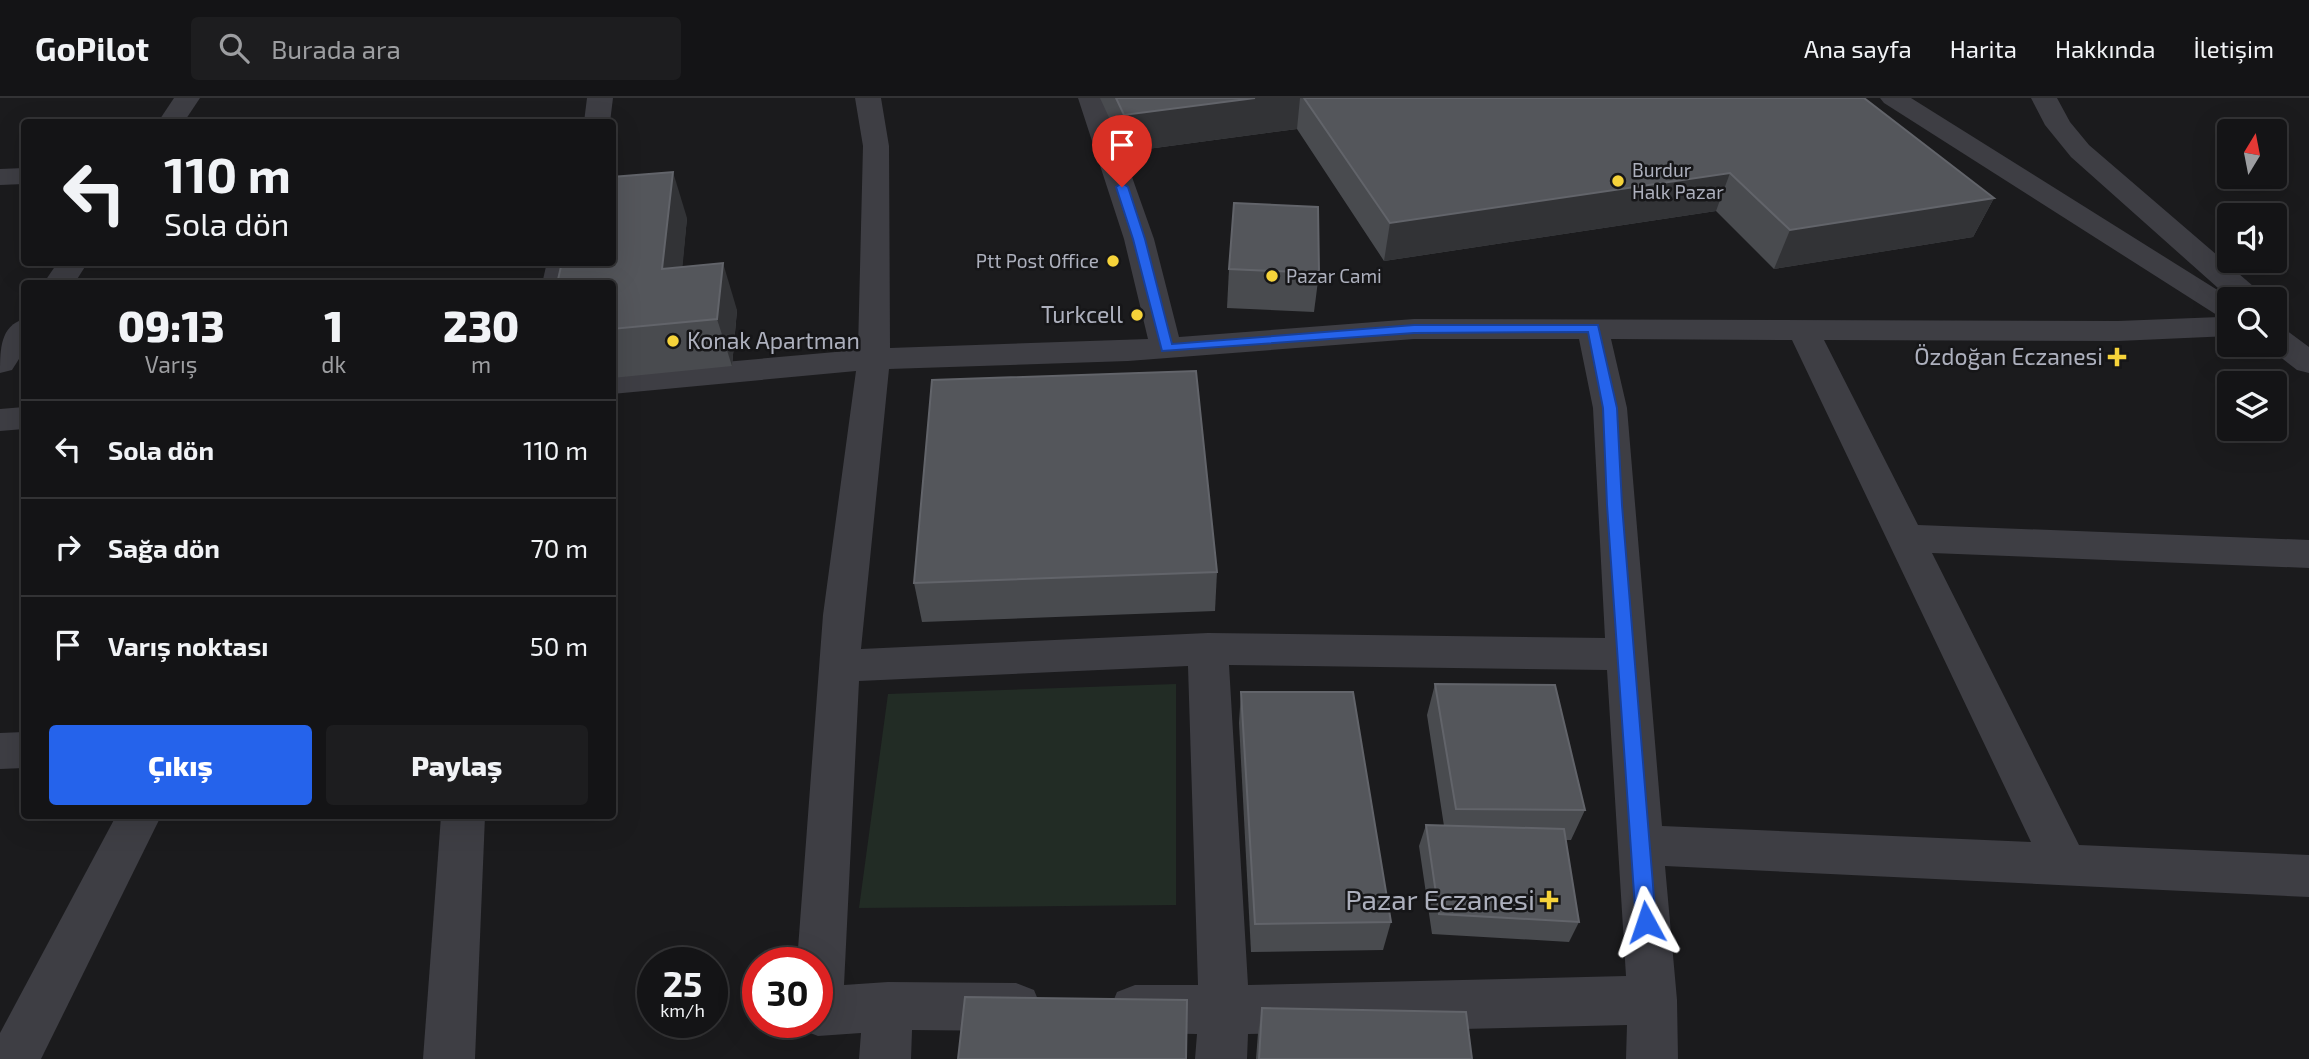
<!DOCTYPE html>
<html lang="tr">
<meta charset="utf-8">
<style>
body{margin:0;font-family:"Exo 2",sans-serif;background:#1d1d1f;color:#f1f3f6;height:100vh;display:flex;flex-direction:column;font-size:26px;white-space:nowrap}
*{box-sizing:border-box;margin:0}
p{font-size:23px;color:#9d9ea1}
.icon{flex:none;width:38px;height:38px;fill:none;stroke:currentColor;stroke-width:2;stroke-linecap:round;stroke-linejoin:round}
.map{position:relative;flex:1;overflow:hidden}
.sheet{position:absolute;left:21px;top:182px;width:595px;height:539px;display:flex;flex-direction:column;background:#141416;border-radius:7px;box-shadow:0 7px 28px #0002,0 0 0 2px #333335}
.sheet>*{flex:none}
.hud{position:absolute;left:21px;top:21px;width:595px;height:147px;border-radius:7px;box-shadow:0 7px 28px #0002,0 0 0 2px #333335;background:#141416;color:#f1f3f6;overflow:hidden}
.needle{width:46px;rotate:10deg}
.fabs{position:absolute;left:2217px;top:21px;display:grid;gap:14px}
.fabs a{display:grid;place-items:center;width:70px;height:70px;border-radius:7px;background:#141416;box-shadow:0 7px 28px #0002,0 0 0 2px #333335;font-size:35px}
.speed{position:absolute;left:637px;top:849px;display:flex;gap:14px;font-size:35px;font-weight:700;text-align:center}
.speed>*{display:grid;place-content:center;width:91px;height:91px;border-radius:50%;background:#141416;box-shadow:0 7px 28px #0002,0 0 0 2px #333335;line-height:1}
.speed small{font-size:18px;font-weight:400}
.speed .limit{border:10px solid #d22;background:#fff;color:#111}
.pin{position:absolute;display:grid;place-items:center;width:60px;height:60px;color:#fff;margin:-72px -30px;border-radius:50% 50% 50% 0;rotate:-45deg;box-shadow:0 0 7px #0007}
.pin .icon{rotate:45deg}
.me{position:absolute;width:77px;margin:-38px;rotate:355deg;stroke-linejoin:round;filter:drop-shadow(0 0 5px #0008)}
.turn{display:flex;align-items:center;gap:24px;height:147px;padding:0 28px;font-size:32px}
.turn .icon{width:91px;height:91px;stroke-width:2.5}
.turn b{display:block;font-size:49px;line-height:60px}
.eta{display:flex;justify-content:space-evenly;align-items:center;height:119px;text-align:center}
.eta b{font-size:42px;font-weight:800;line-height:49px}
.button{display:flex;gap:14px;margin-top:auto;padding:14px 28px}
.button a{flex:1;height:80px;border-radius:7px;background:#2563eb;color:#fff;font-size:28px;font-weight:800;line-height:80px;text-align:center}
.button a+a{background:#1d1d1f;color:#f1f3f6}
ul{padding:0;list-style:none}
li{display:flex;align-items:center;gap:21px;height:98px;padding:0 28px;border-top:2px solid #333335}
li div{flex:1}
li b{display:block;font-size:26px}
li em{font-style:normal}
header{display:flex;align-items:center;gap:42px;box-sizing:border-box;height:98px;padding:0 35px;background:#141416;border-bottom:2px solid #333335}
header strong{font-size:33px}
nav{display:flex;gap:38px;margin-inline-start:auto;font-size:24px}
.search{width:490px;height:63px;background:#1d1d1f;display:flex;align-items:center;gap:18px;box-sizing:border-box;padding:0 24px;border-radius:7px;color:#9d9ea1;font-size:26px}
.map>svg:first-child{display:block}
</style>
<header>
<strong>GoPilot</strong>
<div class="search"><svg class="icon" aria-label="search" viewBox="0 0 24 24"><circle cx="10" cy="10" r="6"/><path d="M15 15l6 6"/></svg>Burada ara</div>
<nav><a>Ana sayfa</a><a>Harita</a><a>Hakkında</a><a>İletişim</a></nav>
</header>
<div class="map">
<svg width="2309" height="961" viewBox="0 0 2309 961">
<rect width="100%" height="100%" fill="#1b1b1d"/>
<!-- green -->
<path fill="#222c25" d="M1176,586v221l-317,3 29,-214z"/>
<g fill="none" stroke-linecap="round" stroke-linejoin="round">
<!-- minor -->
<g fill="#3e3e44" fill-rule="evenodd">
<path d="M174,0h26l-16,24h-26z"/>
<path d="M587,0h26l-3,24h-26z"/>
<path d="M855,0h26l8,48 1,202 258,-9 -24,-100 -46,-141h26l50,141 25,98 235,-18 704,2 102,-4 -336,-214 -4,-5h31l316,198 -156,-139 -26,-32 -14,-27h26l13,24 19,23 171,147 4,7h-34v37l-112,5 -294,-1 94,185 391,15v28l-377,-15 147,292 230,10v42l-644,-31 12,134 1,59h-52l1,-34 -379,9 -1,25h-52l2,-25 -62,-1 -18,-7 -7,-17 7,-17 18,-7h63l-10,-319 -329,15 -15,304 44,-3 128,1 18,7 7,17 -7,17 -18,7 -104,-1 -1,29h-52l2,-26 -43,3 -18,-7 -3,-7h20v-60h-20l26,-347 33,-244 -244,23v-22l246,-22 5,-204zM1414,241h165l14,69 12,230 -397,-5 -347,16 28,-280 239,-8zM1611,241l181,1 239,502 -369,-16 -35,-418zM1229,567l378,5 19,306 -378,9z"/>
<path d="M24,70v16l-24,1v-16z"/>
<path d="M58,164h30l-14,22h-31z"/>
<path d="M547,164h30l-5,22h-30z"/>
<path d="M24,221v32l-12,19 -12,3c0,-23 0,-47 24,-54z"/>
<path d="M2275,229l11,3 23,17v26l-12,-3 -32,-25h10z"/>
<path d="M24,309v22l-24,2v-22z"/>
<path d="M24,634v36l-24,1v-36z"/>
<path d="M116,718h45l-120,243h-41v-26z"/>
<path d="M441,718h44l-10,243h-52z"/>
</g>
</g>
<!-- wall -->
<g fill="#494b4f">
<path d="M1100,0h764l130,100 -21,39 -199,32 -58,-58 -332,50 -87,-132 -172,23z"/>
<path d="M687,120l-5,49 55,43 -5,56 -120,12v-94z"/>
<path d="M1229,171l90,4 -5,39 -87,-4z"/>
<path d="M1217,474l-2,39 -293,11 -8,-39z"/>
<path d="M1435,586l150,126 -14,30h-6l14,82 -10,20 -137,-8 -13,-88 7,-21 18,1 -17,-111z"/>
<path d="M1241,594l150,230 -8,28 -132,2 -12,-229z"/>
<path d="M1262,910l210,51h-216l2,-26z"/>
</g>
<!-- shaded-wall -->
<g fill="#323336">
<path d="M1255,0h45l-3,31 -172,23 -1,-37z"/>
<path d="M673,74l14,46 -9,98 -16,-47z"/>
<path d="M1730,75l-14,38 -332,50 6,-38z"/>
<path d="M1994,100l-21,39 -199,32 16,-39z"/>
<path d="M723,165l14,47 -5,56 -15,-47z"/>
</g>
<!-- building -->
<g fill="#54565b" stroke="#62646a" stroke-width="2">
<path d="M1116,0h139l-131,17z"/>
<path d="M1304,0h560l130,100 -204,32 -60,-57 -340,50z"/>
<path d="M673,74l-11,97 61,-6 -6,56 -105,10v-45h-55l5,-22h50v-85z"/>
<path d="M1234,105l84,4 1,66 -90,-4z"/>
<path d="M1196,273l21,201 -303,11 18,-203z"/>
<path d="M1435,586l120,1 30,125 -129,-1z"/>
<path d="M1241,594h112l38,230 -136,2z"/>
<path d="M1426,727l138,4 15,93 -140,-8z"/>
<path d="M965,899l222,3 -1,59h-228z"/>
<path d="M1262,910l204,4 6,47h-213z"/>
</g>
<!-- route -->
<path fill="#2563eb" stroke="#184099" stroke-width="2" d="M1122,85l6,4 17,52 27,105 242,-19h184l19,83 5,97 34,417 -3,7 -7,3 -7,-3 -3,-7 -29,-417 -4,-97 -15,-76 -174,1 -252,18 -29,-112 -17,-52z"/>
<!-- markers -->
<g fill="#f6d33a" stroke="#161618" stroke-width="2.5">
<circle cx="1618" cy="83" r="7"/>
<circle cx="1113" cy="163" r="7"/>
<circle cx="1272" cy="178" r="7"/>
<circle cx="1137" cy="217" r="7"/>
<circle cx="673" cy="243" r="7"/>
<path d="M2113.5 248.5h7v7h7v7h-7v7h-7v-7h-7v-7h7z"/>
<path d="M1545.5 791.5h7v7h7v7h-7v7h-7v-7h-7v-7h7z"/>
</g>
<g text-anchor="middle" stroke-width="5" stroke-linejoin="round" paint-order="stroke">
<!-- far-poi labels -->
<g font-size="19" fill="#adb0bd" stroke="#161618" text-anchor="start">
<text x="1632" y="79">Burdur<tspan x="1632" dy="22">Halk Pazar</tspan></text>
<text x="1099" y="170" text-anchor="end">Ptt Post Office</text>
<text x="1286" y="185">Pazar Cami</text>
</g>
<!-- poi labels -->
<g font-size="23" fill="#adb0bd" stroke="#161618" text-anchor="end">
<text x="1123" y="225">Turkcell</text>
<text x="687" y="251" text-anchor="start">Konak Apartman</text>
<text x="2103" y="267">Özdoğan Eczanesi</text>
</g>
<!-- near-poi labels -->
<g font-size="28" fill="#adb0bd" stroke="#161618" text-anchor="end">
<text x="1535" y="812">Pazar Eczanesi</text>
</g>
</g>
</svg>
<div class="fabs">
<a><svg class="needle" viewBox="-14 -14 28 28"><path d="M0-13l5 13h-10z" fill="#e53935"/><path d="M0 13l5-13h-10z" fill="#9d9ea1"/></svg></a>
<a><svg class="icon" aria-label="sound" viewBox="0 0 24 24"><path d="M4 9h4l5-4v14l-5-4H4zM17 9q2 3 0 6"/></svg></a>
<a><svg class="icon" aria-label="search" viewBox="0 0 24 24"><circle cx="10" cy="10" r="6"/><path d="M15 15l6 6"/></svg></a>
<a><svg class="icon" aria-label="layers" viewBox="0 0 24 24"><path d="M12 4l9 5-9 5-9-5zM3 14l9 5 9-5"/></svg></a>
</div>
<div class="speed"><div>25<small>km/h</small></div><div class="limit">30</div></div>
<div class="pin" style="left:1122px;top:89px;background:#d93025"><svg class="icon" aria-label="arrive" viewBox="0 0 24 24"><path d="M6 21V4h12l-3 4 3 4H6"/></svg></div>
<svg class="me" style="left:1646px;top:824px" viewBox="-20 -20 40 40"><path d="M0-17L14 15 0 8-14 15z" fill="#2563eb" stroke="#fff" stroke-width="4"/></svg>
<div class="hud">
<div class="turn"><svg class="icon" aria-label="left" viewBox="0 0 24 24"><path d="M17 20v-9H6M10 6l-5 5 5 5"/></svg><div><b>110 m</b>Sola dön</div></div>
</div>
<section class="sheet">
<div class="eta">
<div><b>09:13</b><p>Varış</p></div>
<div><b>1</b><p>dk</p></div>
<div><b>230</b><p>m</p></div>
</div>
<ul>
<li><svg class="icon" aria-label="left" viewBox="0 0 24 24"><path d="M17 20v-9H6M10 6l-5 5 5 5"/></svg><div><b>Sola dön</b></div><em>110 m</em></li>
<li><svg class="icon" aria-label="right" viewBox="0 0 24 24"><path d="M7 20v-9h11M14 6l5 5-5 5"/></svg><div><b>Sağa dön</b></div><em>70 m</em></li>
<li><svg class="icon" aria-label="arrive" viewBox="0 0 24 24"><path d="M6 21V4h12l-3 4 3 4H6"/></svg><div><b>Varış noktası</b></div><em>50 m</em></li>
</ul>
<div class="button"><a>Çıkış</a><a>Paylaş</a></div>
</section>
</div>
